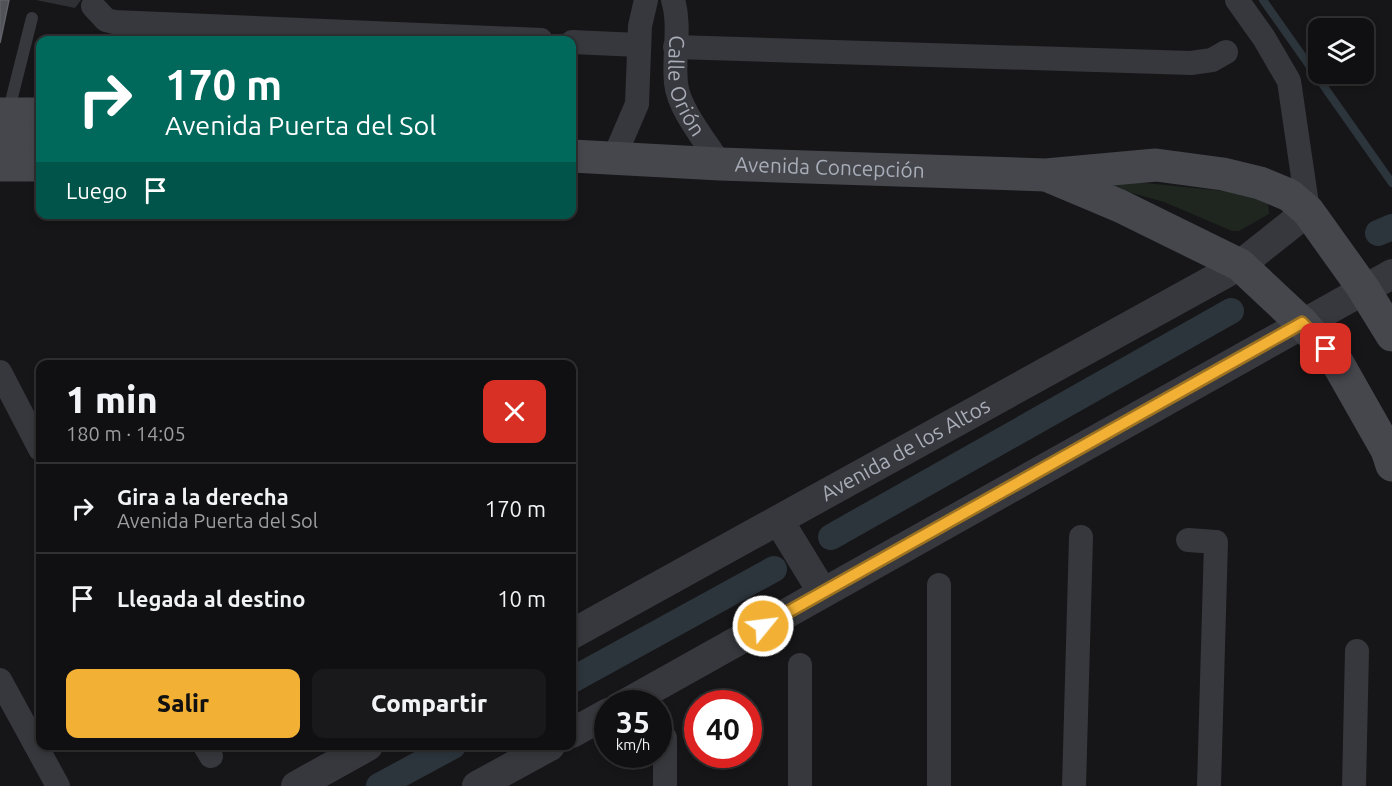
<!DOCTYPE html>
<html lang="es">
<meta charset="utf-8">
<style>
body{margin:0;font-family:Ubuntu,sans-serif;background:#19191b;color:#f1f3f6;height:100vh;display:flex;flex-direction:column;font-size:22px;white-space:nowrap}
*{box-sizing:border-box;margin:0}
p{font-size:20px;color:#9c9d9f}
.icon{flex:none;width:33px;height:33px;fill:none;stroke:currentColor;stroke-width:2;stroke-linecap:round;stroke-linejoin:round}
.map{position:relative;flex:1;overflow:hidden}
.side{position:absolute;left:36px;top:360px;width:540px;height:390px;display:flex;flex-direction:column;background:#101012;border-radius:12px;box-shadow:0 3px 9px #0003,0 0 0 2px #303032}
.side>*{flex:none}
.banner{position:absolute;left:36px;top:36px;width:540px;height:183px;border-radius:12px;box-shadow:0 3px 9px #0003,0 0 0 2px #303032;background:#00695c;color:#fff;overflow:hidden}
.controls{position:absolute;left:1308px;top:18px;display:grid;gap:12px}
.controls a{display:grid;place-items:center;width:66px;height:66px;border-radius:12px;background:#101012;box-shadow:0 3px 9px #0003,0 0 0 2px #303032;font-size:30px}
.speed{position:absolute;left:594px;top:690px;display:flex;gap:12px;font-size:30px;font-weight:700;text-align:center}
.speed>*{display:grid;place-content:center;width:78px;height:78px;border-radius:50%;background:#101012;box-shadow:0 3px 9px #0003,0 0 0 2px #303032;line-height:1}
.speed small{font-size:15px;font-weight:400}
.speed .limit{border:9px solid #d22;background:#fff;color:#111}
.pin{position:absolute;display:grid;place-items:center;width:51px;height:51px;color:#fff;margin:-26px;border-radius:12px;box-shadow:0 3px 9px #0006}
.me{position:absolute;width:66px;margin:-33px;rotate:61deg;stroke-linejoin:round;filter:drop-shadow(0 0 4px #0008)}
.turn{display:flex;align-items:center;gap:21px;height:126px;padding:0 30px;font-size:27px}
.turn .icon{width:78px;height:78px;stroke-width:2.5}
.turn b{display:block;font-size:42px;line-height:51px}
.then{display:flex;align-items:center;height:57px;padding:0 30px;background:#0003;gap:12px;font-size:22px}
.round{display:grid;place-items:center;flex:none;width:63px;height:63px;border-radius:12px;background:#19191b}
.summary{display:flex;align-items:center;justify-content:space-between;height:102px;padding:0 30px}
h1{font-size:36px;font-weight:800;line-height:45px}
.action{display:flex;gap:12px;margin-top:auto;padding:12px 30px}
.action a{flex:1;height:69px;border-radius:12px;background:#f2b134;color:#111;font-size:24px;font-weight:800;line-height:69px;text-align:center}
.action a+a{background:#19191b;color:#f1f3f6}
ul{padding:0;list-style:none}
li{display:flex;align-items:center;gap:18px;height:90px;padding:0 30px;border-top:2px solid #303032}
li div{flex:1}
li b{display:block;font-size:22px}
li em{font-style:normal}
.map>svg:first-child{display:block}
</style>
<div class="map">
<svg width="1392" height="786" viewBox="0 0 1392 786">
<rect width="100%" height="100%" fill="#161618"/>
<!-- green -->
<path fill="#1e261f" d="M1126,181l118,12 24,10 1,11 -30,17h-7l-68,-29 -50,-14 1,-6z"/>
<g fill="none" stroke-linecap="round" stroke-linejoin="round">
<!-- stream -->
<path stroke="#2c353c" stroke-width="8" d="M1263,0l129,183"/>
<!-- canal -->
<g stroke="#2c353c" stroke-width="26">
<path d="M1378,233l14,-6"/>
<path d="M831,537l400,-226"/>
<path d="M572,680l202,-111"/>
<path d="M379,786l74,-40"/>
</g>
<!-- service -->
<path stroke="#37383d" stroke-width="12" d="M8,113l24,-95"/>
<!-- minor -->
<g stroke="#37383d" stroke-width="24">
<path id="s1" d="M673,0c8,26 0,56 3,83 2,25 30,59 44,81"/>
<path d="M1237,0l27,38 25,43 19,130"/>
<path d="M93,6l13,14 8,2 427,18"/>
<path d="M572,42l67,3"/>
<path d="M675,47l516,16 21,-3 14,-8"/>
<path d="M613,160l24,-56 3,-78 6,-26"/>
<path d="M0,372l40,77"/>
<path d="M1188,540l28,2 -7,244"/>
<path d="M0,680l58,106"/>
<path d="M665,738v48"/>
<path d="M205,746l6,10"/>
<path d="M800,786v-121"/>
<path d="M939,786v-201"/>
<path d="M1074,786l7,-249"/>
<path d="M1354,786l3,-135"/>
</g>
<!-- tertiary -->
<g stroke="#37383d" stroke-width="30">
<path d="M779,521l44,72"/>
<path id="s2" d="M572,634l668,-369 68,-54"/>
<path d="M625,704l767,-430"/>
<path d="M572,733l36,-20"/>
<path d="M296,786l72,-40"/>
<path d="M477,786l73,-40"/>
</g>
<!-- secondary -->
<g stroke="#45474d" stroke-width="33">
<path d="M0,114h40"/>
<path d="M0,140h40"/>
<path id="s3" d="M572,156l148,8 326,11 110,-10 67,9 37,9 29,12 19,16 55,77 29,47"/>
<path d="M0,165h40"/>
<path d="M1051,177l69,29 120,59 62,58 35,39 50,88 5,15"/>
</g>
</g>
<!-- shaded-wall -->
<path fill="#2f3033" d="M36,0h45l-6,8z"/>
<!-- building -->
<path fill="#525359" stroke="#5f6168" stroke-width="1.5" d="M0,0h9l-9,43z"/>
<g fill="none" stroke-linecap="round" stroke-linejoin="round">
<defs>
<path id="route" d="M763,626l539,-303 24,26"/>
</defs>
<!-- route casing -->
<use href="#route" stroke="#9d7322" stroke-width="15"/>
<!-- route -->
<use href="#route" stroke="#f2b134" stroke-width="10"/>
</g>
<g text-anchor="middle" stroke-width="5" stroke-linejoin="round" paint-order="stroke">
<!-- street labels -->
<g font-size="21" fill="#a8adb8" stroke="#111113">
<text dy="7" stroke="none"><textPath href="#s1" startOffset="88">Calle Orión</textPath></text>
<text dy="7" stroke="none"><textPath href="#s3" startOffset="258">Avenida Concepción</textPath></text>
<text dy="7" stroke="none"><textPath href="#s2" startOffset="381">Avenida de los Altos</textPath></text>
</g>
</g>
</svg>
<div class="controls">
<a><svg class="icon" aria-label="layers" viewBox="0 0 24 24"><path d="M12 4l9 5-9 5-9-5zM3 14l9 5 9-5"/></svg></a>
</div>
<div class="speed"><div>35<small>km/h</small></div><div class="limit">40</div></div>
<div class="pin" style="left:1326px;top:349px;background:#d93025"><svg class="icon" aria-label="arrive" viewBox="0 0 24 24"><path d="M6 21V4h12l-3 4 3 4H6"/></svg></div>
<svg class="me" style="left:763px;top:626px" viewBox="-20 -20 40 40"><circle r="17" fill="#f2b134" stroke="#fff" stroke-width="3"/><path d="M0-11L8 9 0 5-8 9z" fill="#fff"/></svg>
<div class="banner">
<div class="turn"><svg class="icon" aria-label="right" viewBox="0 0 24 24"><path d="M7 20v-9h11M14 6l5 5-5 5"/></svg><div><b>170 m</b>Avenida Puerta del Sol</div></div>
<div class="then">Luego<svg class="icon" aria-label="arrive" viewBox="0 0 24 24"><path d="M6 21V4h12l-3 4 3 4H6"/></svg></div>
</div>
<section class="side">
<div class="summary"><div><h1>1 min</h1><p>180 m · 14:05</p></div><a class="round" style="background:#d93025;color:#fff"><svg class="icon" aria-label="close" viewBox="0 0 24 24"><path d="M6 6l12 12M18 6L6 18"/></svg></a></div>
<ul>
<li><svg class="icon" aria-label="right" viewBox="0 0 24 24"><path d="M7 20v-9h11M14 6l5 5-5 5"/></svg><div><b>Gira a la derecha</b><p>Avenida Puerta del Sol</p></div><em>170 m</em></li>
<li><svg class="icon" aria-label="arrive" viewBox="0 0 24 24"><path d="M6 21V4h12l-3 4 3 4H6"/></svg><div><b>Llegada al destino</b></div><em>10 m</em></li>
</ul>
<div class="action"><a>Salir</a><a>Compartir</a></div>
</section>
</div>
